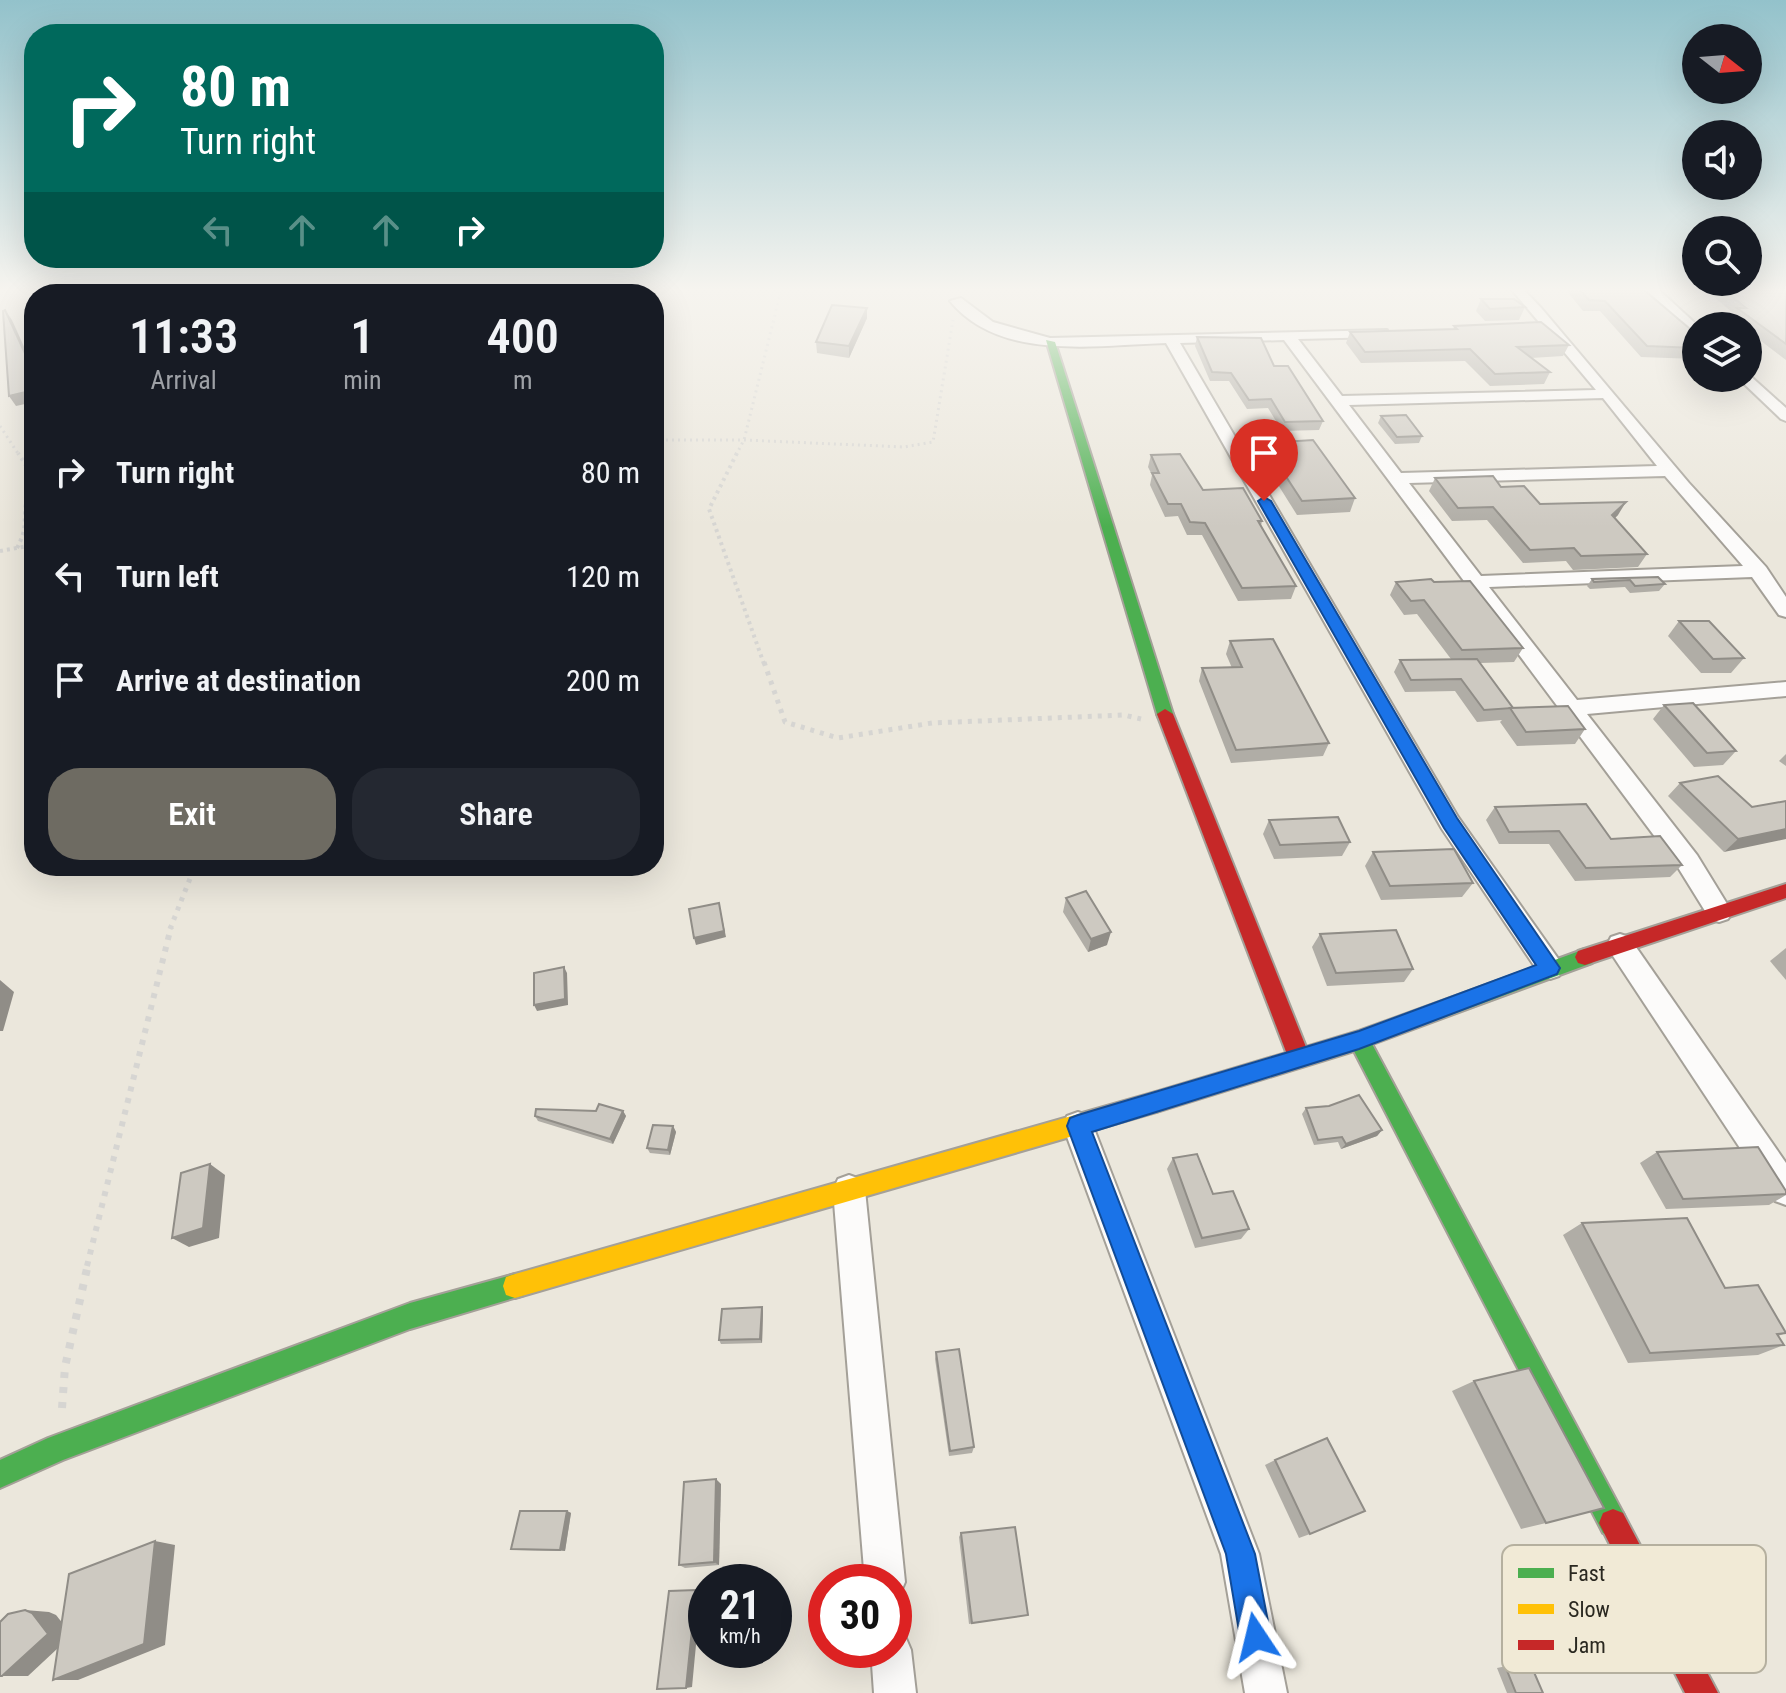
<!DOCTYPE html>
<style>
body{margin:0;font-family:"Roboto Condensed",sans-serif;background:#242831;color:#f1f3f6;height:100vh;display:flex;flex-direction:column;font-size:30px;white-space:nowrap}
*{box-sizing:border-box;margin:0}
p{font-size:26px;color:#9ea1a6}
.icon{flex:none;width:44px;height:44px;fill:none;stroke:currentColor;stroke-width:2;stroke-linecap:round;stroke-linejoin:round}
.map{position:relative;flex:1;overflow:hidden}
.panel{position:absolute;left:24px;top:284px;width:640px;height:592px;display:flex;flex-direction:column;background:#171b24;border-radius:32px;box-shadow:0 8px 32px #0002}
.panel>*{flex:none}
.guide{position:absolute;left:24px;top:24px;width:640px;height:244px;border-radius:32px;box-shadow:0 8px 32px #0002;background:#00695c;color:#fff;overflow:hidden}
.needle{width:52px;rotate:107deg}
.fabs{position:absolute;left:1682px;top:24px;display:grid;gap:16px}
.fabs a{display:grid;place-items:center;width:80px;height:80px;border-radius:50%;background:#171b24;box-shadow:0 8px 32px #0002;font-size:40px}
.speed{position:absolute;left:688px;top:1564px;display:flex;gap:16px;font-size:40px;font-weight:700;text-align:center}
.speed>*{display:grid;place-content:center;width:104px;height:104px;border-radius:50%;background:#171b24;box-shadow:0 8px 32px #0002;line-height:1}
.speed small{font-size:20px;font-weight:400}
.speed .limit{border:12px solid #d22;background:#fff;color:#111}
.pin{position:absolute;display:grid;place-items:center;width:68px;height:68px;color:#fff;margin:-82px -34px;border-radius:50% 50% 50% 0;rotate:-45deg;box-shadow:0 0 8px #0007}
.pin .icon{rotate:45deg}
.me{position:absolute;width:88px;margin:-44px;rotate:350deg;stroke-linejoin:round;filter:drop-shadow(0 0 6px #0008)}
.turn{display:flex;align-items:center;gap:28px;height:168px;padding:0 24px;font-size:36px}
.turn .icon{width:104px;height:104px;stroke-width:2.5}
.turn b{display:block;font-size:56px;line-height:68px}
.lanes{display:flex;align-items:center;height:76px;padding:0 24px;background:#0003;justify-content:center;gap:40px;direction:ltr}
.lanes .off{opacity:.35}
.eta{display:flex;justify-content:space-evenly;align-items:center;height:136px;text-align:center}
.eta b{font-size:48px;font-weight:600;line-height:56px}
.button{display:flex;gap:16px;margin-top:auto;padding:16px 24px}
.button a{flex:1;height:92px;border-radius:32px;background:#6e6b62;color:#fff;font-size:32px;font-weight:600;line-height:92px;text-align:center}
.button a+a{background:#242831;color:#f1f3f6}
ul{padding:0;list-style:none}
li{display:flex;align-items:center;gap:24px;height:104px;padding:0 24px}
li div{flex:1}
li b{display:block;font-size:30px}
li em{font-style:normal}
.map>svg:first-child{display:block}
</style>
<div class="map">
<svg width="1786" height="1693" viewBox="0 0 1786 1693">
<rect width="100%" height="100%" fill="#ebe7dc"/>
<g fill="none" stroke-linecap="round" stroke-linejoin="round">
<defs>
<g id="street">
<path d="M1512,290h12l18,19 147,174 77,84 20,30v20l-7,-2 -27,-38 -263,10 88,113 209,-18v14l-199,18 110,141 35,57 -4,7 -9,3 -9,-3 -31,-50 -395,-529 -104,3 278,474 101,143 4,8 -4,8 -9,3 -9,-3 -99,-147 -276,-486c-69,2 -166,19 -216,-42l11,-3 32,24 57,16 337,-8v6l-5,1 -84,2 44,57 254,-6zM1603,398l54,68 -256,7 -52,-68zM1665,476l78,90 -262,10 -72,-93z"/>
<path d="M1646,290h13l39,36 -2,9z"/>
<path d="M1748,374l38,34v13l-5,-2 -43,-41h10z"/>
<path d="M1620,934l9,3 157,226v42l-11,-4 -164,-248 -4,-8 4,-8z"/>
<path d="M1078,1112l11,4 4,10 166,428 28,139h-42l-24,-139 -158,-428 4,-10z"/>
<path d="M849,1175l11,4 5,11 40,392 -6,14 -5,2v-16h-29l-32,-392 5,-11z"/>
<path d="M894,1631l11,5 6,14 5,43h-42l-3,-43h23z"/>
</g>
<g id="fast">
<path d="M1046,340l9,2 118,372 -2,4h-12l-2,-4z"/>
<path d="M1585,949l7,2 3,6 -3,6 -220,81 251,469 4,10 -4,10 -10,4 -10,-4 -249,-482 -198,61 -8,-3 -3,-7 3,-7 8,-3 203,-61z"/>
<path d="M515,1274l9,3 3,9 -3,9 -114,34 -347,131 -63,28v-28l48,-22 362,-135z"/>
</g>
<path id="slow" d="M1156,1092l8,3 3,7 -3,7 -8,3 -641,186 -9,-3 -3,-9 3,-9 9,-3z"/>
<g id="jam">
<path d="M1165,709l8,5 137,343 -3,7 -8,3 -8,-3 -3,-7 -131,-343z"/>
<path d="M1786,884v14l-201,67 -7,-2 -3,-6 3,-6z"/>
<path d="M1613,1509l10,4 95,180h-33l-86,-170 4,-10z"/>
</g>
</defs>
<!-- street casing -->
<use href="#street" stroke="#a4a098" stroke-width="4"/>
<!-- fast casing -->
<use href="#fast" stroke="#a4a098" stroke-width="4"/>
<!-- slow casing -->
<use href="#slow" stroke="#a4a098" stroke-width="4"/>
<!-- jam casing -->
<use href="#jam" stroke="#a4a098" stroke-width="4"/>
<!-- path-far4 -->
<g stroke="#d6d5d2" stroke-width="3" stroke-dasharray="2 4" stroke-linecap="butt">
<path d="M134,290l1,4"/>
<path d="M263,290l4,4"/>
<path d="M0,426l19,29"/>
<path d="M654,440h90l160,7 29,-5 20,-122"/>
<path d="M736,455l8,-15 37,-150"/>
</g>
<!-- path-far3 -->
<g stroke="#d6d5d2" stroke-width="4" stroke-dasharray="3 4" stroke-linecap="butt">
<path d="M737,453l-28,56 55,155"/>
<path d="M17,548c11,-21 6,-24 9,-45 4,-27 9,-25 -8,-50"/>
<path d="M0,551l34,-6"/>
</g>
<!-- path-far2 -->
<g stroke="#d6d5d2" stroke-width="5" stroke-dasharray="4 6" stroke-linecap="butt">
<path d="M764,662l21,60 53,16 94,-15 192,-8 17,4"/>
<path d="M170,929l25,-63"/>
</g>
<!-- path-far1 -->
<path stroke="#d6d5d2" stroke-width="6" stroke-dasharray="5 7" stroke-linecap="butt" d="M87,1266l84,-339"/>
<!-- path -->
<path stroke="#d6d5d2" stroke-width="8" stroke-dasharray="6 9" stroke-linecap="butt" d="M62,1408l3,-41 23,-103"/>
<!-- street -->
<use href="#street" fill="#fcfbfa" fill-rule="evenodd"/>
<!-- fast -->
<use href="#fast" fill="#4caf50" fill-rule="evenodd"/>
<!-- slow -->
<use href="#slow" fill="#ffc107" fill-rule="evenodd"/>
<!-- jam -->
<use href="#jam" fill="#c62828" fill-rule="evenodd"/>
</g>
<!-- wall -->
<g fill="#b0ada6">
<path d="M1566,290h78l52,44v25l-55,-2 -41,-46h-17z"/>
<path d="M1706,290h80v70l-38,-29v-5h-7l-11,-8 3,-5z"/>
<path d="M1481,299l44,8 -6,13 -34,1 -9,-10z"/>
<path d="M867,308v10l-18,40 -32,-5 -1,-11z"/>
<path d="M1454,326l115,19 -6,11 -32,2 19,14 -6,12 -54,2 -25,-25 -104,2 -15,-20 4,-11 103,-2z"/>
<path d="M1197,337l77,29 49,55 -4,9 -37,1 -14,-23 -21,1 -18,-28h-19l-15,-35z"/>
<path d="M1381,416l41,20 -3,7 -24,1 -17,-21z"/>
<path d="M1264,443l91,55 -5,14 -53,3 -37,-59z"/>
<path d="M1151,455l52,35 59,31 -1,5 35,60 -5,13 -53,2 -36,-66h-15l-9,-19 -13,1 -15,-32 2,-10 -4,-8z"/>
<path d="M1435,478l66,9 39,17 78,11 -3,3 32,36 -9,13 -65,3 -7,-9 -43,2 -36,-43 -35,1 -23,-30z"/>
<path d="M1658,577l7,7 -6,7 -29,2 -5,-6 -35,2 -3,-3 5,-7z"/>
<path d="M1396,582h38l89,66 -9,14 -34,1 33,45 72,21 -10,15 -58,2 -17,-24 2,-2 -25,2 -22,-31 -50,1 -11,-20 6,-12 51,-1 -34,-45 -13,1 -14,-20z"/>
<path d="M1679,621l65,37 -13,15h-30l-33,-37z"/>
<path d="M1230,641l99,102 -6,13 -92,7 -32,-82 3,-13h30l-6,-14z"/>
<path d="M1664,705l72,46 -13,14 -29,2 -41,-48z"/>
<path d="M1786,754v12l-7,-5z"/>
<path d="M1680,783l72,24 34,-6 -62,51 -56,-56z"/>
<path d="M1495,807l116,32 71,26 -12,12 -95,4 -26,-37h-50l-13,-24z"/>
<path d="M1269,820l81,22 -8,14 -68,3 -11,-25z"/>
<path d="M1373,852l100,31 -11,14 -81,3 -16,-34z"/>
<path d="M1066,898l41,47 -19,7 -25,-40z"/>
<path d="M1320,934l93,35 -9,13 -77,4 -15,-39z"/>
<path d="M1786,948v32l-16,-19z"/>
<path d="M1306,1108l76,22 -5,6 -36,13 -3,-7 -24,3 -12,-31z"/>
<path d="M596,1111h27l3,5 -13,28 -75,-23 -3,-5z"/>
<path d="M673,1126l3,6 -6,23 -20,-2 -3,-5z"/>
<path d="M1657,1152l129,42v1l-17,10 -103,4 -26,-46z"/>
<path d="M1173,1158l40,36 36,35 -8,10 -46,9 -28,-79z"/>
<path d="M1582,1223l143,65 61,45 -8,3 6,9 -26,10 -130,8 -65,-128z"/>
<path d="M762,1307l1,4 -1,32 -41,1 -2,-4z"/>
<path d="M936,1352l38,95 -2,6 -23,3 -14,-97z"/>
<path d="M1474,1381l72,142 -25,6 -69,-138z"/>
<path d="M1275,1460l35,74 -11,4 -34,-73z"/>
<path d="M721,1484l-2,81 -34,3 -6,-3z"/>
<path d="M567,1511l4,2 -6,38 -49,-1 -5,-1z"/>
<path d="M961,1533l67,82 -59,9 -10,-87z"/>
<path d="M1521,1663h9l13,30h-36l-10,-25z"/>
</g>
<!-- shaded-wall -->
<g fill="#908d87">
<path d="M867,308v10l-18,40v-12z"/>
<path d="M5,310l7,10 22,49v4z"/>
<path d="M34,390v12l-18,4 -7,-10z"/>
<path d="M1626,502l-8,13 -14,13 8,-13z"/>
<path d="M1786,829v10l-62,13 14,-13z"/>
<path d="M719,903l7,34 -30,8 -2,-7z"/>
<path d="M1111,932l-4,13 -19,7 3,-13z"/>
<path d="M564,967l3,6 1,32 -31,6 -3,-6z"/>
<path d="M0,980l14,12 -11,39h-3z"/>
<path d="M623,1111l3,5 -13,28 -3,-5z"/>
<path d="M673,1126l3,6 -6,23 -2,-5z"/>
<path d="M1382,1130l-5,6 -36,13 5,-5z"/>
<path d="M210,1164l15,11 -6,63 -30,9 -17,-9z"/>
<path d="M762,1307l1,4 -1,32 -2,-4z"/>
<path d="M716,1479l5,5 -2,81 -5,-3z"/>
<path d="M567,1511l4,2 -6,38 -5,-1z"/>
<path d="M155,1541l20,4 -10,100 -87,35h-25z"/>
<path d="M696,1590l5,2 -9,95 -6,1z"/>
<path d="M25,1610l24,2 7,3 16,20 -44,41h-26z"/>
</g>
<!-- building -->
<g fill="#cdc9c1" stroke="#908d87" stroke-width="2">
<path d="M593,290h15l-1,4h-14z"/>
<path d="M1580,290h64l52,44v14l-49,-2 -42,-45 -16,-1z"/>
<path d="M1724,290h62v54l-49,-36h9z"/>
<path d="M1481,299h33l11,8 -35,2z"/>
<path d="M832,305l35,3 -18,38 -33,-4z"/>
<path d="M5,310l29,63v17l-25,6 -6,-85z"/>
<path d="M1541,322l28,23 -52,2 33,25 -55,2 -25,-25 -105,3 -15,-20 107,-3 -3,-3z"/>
<path d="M1197,337l64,1 13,28h14l35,55 -38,1 -14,-23 -22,1 -18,-27 -19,-1z"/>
<path d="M1406,415l16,21 -25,1 -16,-21z"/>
<path d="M1313,440l42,58 -53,3 -38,-58z"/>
<path d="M1180,454l23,36 40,-2 19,33h-4l38,65 -54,2 -37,-65 -15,-1 -9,-18h-13l-16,-31h7l-8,-18z"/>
<path d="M1493,476l8,11 23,-1 16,18 86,-2 -14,13 35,39 -66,2 -7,-8 -44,2 -37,-43 -35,1 -23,-30z"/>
<path d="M1658,577l7,7 -30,2 -5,-6 -36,2 -2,-3z"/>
<path d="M1431,579l3,3 36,-1 53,67 -61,2 -38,-50 -13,1 -15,-19z"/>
<path d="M1679,621h30l35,37 -31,1z"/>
<path d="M1273,639l56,104 -93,7 -34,-82 40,-1 -12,-26z"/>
<path d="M1477,659l36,49 -29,2 -23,-31 -50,1 -11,-20z"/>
<path d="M1693,703l43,48 -29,2 -43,-48z"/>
<path d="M1568,706l17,23 -59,3 -16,-24z"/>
<path d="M1718,776l34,31 34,-6v28l-48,10 -58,-56z"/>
<path d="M1586,804l25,35 49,-3 22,29 -96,3 -27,-37 -50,1 -14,-25z"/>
<path d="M1338,817l12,25 -70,3 -11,-25z"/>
<path d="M1454,849l19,34 -83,3 -17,-34z"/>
<path d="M1086,891l25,41 -20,7 -25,-41z"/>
<path d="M719,903l5,28 -30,7 -5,-29z"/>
<path d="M1396,930l17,39 -77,4 -16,-39z"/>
<path d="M564,967l1,32 -31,6v-32z"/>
<path d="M1359,1095l23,35 -36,14 -4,-7 -24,3 -12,-32 23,-2z"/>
<path d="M599,1104l24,7 -13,28 -75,-23 1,-7 60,2z"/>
<path d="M653,1125l20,1 -5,24 -21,-2z"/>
<path d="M1758,1147l28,44v3l-103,5 -26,-47z"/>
<path d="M1197,1154l16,40 20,-3 16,38 -47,9 -29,-80z"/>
<path d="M210,1164l-7,64 -31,10 9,-65z"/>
<path d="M1687,1218l38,70 33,-3 28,48 -9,1 7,11 -134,8 -68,-130z"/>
<path d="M762,1307l-2,32 -41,1 3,-31z"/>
<path d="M959,1349l15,98 -24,4 -14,-99z"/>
<path d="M1529,1368l75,140 -58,15 -72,-142z"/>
<path d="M1327,1438l38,73 -55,23 -35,-74z"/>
<path d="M716,1479l-2,83 -35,3 5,-83z"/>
<path d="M520,1511h47l-7,39 -49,-1z"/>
<path d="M1015,1527l13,88 -56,8 -11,-90z"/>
<path d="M155,1541l-11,103 -91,36 16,-106z"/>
<path d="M696,1590l-10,98 -29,1 12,-98z"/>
<path d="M25,1610l7,3 16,21 -46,42h-2v-54l8,-8z"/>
<path d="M1530,1663l13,30h-27l-10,-25z"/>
</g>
<!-- sky -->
<linearGradient id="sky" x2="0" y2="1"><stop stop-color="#93c2cb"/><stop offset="0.55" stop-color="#f6f4ef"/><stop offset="1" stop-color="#f6f4ef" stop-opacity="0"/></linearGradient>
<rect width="1786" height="527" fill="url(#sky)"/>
<!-- route -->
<path fill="#1a73e8" stroke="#114b97" stroke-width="2" d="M1264,497l7,4 186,317 103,150 -3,6 -198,75 -267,83 163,422 16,83 -5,11 -10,5 -11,-5 -5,-11 -14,-83 -159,-428 3,-8 8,-3 281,-84 177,-66 -92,-137 -186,-327z"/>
<!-- legend -->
<rect x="1502" y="1545" width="264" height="128" rx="12" fill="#f1ead6" stroke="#b5b09f" stroke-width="2"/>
<rect x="1518" y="1568" width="36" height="10" fill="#4caf50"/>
<rect x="1518" y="1604" width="36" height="10" fill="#ffc107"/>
<rect x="1518" y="1640" width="36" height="10" fill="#c62828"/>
<g font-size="22" fill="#2a2820">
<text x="1568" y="1581">Fast</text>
<text x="1568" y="1617">Slow</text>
<text x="1568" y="1653">Jam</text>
</g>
</svg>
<div class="fabs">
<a><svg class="needle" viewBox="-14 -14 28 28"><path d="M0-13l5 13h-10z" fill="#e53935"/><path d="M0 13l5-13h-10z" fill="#9ea1a6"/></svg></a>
<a><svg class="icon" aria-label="sound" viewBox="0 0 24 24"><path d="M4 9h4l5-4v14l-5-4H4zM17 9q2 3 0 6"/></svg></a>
<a><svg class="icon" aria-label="search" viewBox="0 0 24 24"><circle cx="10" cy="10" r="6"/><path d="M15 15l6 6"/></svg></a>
<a><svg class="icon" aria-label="layers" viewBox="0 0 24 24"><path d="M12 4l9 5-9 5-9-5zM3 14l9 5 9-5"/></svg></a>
</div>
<div class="speed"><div>21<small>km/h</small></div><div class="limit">30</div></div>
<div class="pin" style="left:1264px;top:501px;background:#d93025"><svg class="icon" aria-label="arrive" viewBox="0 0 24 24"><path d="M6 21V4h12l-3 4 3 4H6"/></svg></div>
<svg class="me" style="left:1256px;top:1637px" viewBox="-20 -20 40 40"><path d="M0-17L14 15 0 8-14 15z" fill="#1a73e8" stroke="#fff" stroke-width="4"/></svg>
<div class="guide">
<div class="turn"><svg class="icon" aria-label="right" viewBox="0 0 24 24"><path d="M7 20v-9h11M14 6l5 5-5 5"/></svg><div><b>80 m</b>Turn right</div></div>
<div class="lanes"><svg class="icon off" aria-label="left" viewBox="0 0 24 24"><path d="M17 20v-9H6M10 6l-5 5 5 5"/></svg><svg class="icon off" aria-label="ahead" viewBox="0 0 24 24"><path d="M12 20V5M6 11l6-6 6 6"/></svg><svg class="icon off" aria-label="ahead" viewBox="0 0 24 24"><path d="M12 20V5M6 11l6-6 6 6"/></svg><svg class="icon" aria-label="right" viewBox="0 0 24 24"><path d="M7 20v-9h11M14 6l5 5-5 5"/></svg></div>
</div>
<section class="panel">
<div class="eta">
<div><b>11:33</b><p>Arrival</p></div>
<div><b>1</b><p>min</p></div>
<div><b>400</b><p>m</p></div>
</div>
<ul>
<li><svg class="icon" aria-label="right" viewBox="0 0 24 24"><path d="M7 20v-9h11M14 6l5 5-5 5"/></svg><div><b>Turn right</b></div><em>80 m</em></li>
<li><svg class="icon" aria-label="left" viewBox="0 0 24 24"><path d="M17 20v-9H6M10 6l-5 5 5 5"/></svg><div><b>Turn left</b></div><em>120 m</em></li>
<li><svg class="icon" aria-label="arrive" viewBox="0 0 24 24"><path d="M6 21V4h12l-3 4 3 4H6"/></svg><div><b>Arrive at destination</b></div><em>200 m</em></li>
</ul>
<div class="button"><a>Exit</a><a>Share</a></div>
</section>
</div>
